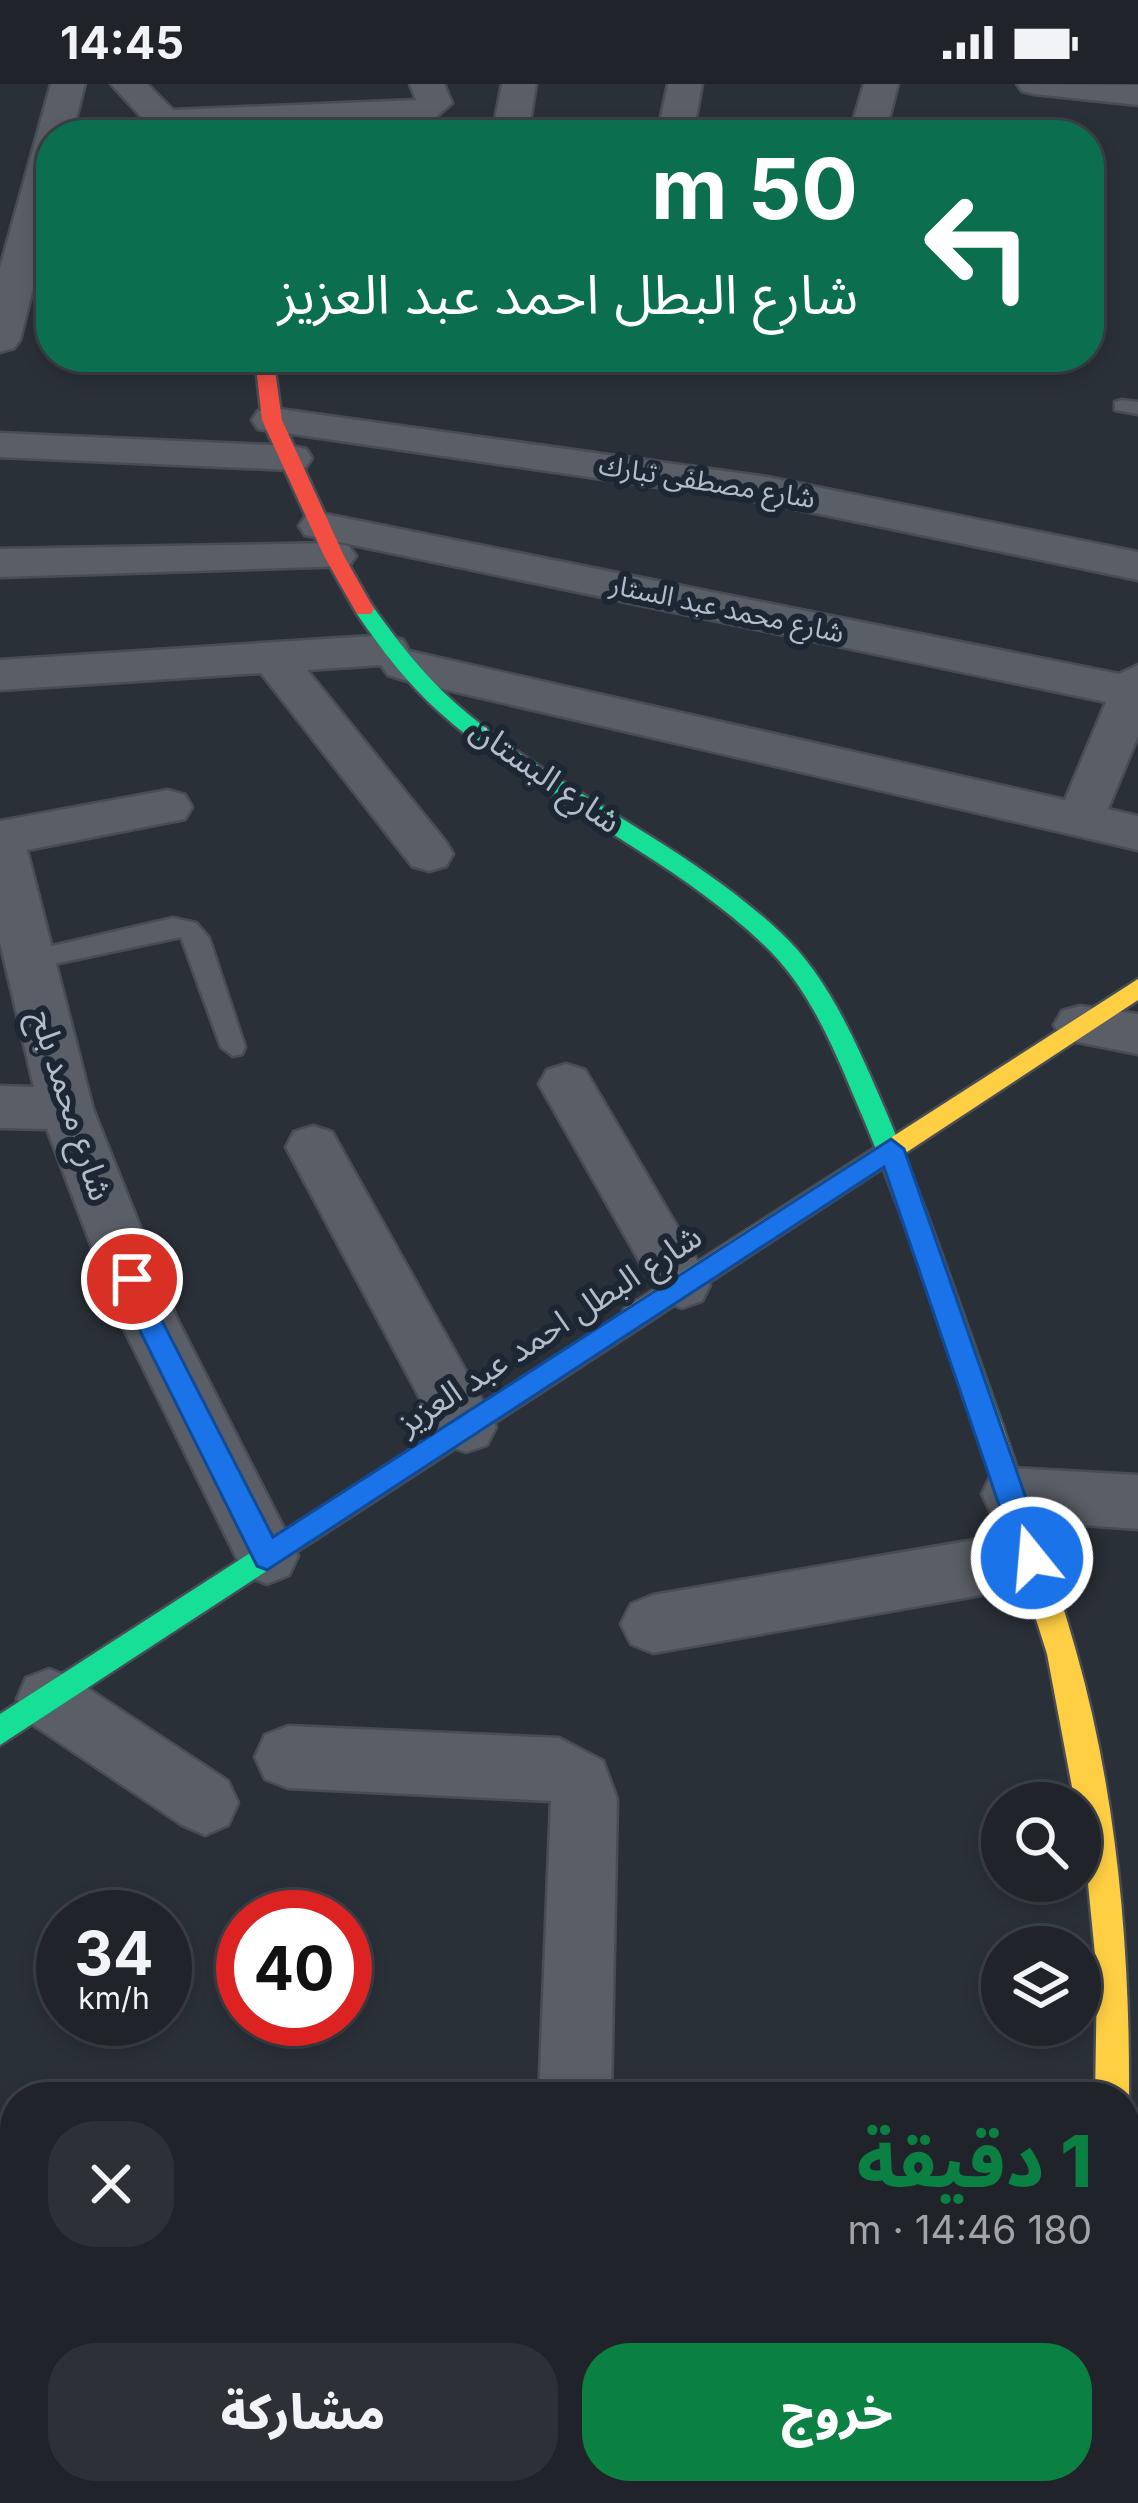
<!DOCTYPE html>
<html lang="ar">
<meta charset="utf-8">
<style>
body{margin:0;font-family:Inter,"Noto Sans Arabic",sans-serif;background:#2d3036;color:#f1f3f6;direction:rtl;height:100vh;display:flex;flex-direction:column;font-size:45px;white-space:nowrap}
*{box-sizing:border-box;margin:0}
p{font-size:39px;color:#a2a4a8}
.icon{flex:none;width:66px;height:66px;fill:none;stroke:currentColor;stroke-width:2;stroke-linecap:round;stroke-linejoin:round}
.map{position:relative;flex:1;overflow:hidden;direction:ltr}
.details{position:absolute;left:0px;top:1998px;width:1140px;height:423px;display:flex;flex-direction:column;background:#20242a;border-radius:48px 48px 0 0;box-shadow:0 6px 18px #0003,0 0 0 3px #3d4147;direction:rtl}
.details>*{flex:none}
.top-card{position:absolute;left:36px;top:36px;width:1068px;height:252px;border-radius:48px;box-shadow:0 6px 18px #0003,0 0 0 3px #3d4147;direction:rtl;background:#0b6e4f;color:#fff;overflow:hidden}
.controls{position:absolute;left:981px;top:1698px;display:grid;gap:24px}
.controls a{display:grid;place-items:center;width:120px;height:120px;border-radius:50%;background:#20242a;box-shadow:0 6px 18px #0003,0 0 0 3px #3d4147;font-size:60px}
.speed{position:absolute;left:36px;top:1806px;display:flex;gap:24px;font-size:60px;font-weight:700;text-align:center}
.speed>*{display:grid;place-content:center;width:156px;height:156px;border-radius:50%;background:#20242a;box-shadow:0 6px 18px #0003,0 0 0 3px #3d4147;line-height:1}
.speed small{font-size:30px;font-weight:400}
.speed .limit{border:18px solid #d22;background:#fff;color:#111}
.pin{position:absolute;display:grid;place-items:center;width:102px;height:102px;color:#fff;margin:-51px;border:6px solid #fff;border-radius:50%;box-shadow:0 3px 12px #0007}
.me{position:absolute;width:132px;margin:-66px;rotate:343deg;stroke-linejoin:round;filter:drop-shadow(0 0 9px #0008)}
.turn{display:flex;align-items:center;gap:42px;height:252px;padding:0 48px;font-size:54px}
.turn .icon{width:156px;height:156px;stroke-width:2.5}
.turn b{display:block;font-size:84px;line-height:102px}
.round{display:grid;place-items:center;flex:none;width:126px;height:126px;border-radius:48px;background:#2d3036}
.headline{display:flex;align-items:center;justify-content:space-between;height:204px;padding:0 48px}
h1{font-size:72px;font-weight:800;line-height:90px;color:#0b8043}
.primary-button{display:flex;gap:24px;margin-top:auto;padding:24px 48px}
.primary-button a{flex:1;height:138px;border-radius:48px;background:#0b8043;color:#fff;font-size:48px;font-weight:800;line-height:138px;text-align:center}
.primary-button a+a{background:#2d3036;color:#f1f3f6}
.status{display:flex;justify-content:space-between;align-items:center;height:84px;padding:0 60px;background:#20242a;direction:ltr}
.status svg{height:33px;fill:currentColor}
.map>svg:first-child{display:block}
</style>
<div class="status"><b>14:45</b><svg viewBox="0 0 49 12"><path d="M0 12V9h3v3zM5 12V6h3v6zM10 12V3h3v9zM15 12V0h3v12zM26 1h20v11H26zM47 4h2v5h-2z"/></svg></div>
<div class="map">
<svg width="1138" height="2419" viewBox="0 0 1138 2419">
<rect width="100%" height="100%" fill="#2a3038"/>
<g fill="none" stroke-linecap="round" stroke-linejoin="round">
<defs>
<g id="lane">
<path d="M1122,316l16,2v12l-23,-4v-8z"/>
<path d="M173,834l23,5 13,15 36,109 -3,7 -9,2 -12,-9 -40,-110 -155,33 -12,-9 12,-9z"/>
</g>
<g id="street">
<path d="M51,0h34l-13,51h-21v82l-31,123 -6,8 -14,4v-84z"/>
<path d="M111,0h36l26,26 243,-10 -6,-16h34l8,19 -16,14 -12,4 -266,14z"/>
<path d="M502,0h34l-8,51h-36z"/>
<path d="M668,0h34l-9,51h-36z"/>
<path d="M864,0h34l-13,51h-36z"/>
<path d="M1017,0l121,1v20l-104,-11 -12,-3z"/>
<path d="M272,324l495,69 371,75v28l-371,-77 -509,-74 -6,-9 6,-9z"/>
<path d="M0,349l291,13 15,3 6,9 -6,9 -15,3 -291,-13z"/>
<path d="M320,429l799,161 19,-9v71l-30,73 30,7v34l-734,-170 -16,-5 -7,-10 -74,5 139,172 7,12 -7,12 -17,5 -17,-5 -151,-193 -261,17v-30l387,-25 16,5 6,11 656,149 41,-98 -801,-167 -6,-9 6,-9z"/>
<path d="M334,459l15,3 7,10 -7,10 -349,11v-28z"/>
<path d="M168,706l17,5 7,12 -7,12 -158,31 66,259 84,210 121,237 -9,19 -22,9 -22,-9 -125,-254 -73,-192 -47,-1v-42l34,1 -34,-145v-121z"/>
<path d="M1080,922l58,8v40l-76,-15 -8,-14 8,-14z"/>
<path d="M566,980l19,6 117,199 8,16 -8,16 -20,7 -20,-7 -123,-217 8,-14z"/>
<path d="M313,1042l19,6 155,277 9,18 -9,18 -21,7 -21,-7 -159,-298 8,-15z"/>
<path d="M1012,1384l126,7v54l-126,-9 -21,-7 -9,-19 9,-19z"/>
<path d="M1032,1446l22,9 9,19 -9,19 -22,9 -379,67 -22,-9 -10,-20 10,-20 22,-9z"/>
<path d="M49,1585l23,9 156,103 10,22 -10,22 -23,10 -23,-10 -156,-105 -9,-21 9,-21z"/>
<path d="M288,1642l271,12 44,23 14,38 -6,298h-72l12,-296 -263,-13 -23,-9 -10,-22 10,-22z"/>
<path d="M15,2120v74l-15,2v-74z"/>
<path d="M1125,2308l13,5v80l-13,-5z"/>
<path d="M61,2406h80l-2,13h-80z"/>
<path d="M430,2406h80l-1,13h-80z"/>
<path d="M826,2406h80l1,13h-80z"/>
</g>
<g id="fast">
<path d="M364,518l7,2c25,35 50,68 82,97 100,89 228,139 326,230 47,43 74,105 99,162 47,108 84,220 124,331l-4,8 -10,4 -10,-4 -4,-8c-38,-109 -73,-219 -119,-325 -23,-55 -47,-113 -92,-155 -97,-92 -226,-143 -325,-233 -32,-29 -57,-62 -81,-97v-10z"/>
<path d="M634,1222l10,3 4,8 -4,8 -644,420v-31z"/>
</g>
<g id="slow">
<path d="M1138,895v21l-494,325h-20l-4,-8 4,-8z"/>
<path d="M988,1328l10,4 4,8c25,76 53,151 74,227 41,144 54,298 53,446l-4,10v-10h-30l2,-122 -17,-172h-5l-28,-149 -73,-230 4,-8z"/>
</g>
<path id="jam" d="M255,273h18l9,63 62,136 30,53 -3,5h-14l-33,-58 -62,-136z"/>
</defs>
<!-- lane casing -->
<use href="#lane" stroke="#484c55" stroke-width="5"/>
<!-- street casing -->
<use href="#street" stroke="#484c55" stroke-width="5"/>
<!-- fast casing -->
<use href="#fast" stroke="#484c55" stroke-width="5"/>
<!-- slow casing -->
<use href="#slow" stroke="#484c55" stroke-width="5"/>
<!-- jam casing -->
<use href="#jam" stroke="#484c55" stroke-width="5"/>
<!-- lane -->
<use href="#lane" fill="#5a5e66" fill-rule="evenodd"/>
<!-- street -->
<use href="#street" fill="#5a5e66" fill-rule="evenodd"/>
<!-- fast -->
<use href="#fast" fill="#16e098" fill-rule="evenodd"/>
<!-- slow -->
<use href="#slow" fill="#ffcf43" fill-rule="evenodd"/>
<!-- jam -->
<use href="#jam" fill="#f24e42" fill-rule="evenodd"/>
</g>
<!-- route -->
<path fill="#1a73e8" stroke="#114b97" stroke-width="3" d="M891,1055l13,10 143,409 -5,9 -10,4 -11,-4 -4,-9 -133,-391 -617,403 -10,-4 -122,-245 -16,-42 13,-11 10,3 20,50 111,216z"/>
<g text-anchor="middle" stroke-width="12" stroke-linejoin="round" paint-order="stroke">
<!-- far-street labels -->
<g font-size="27" fill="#b4bcc9" stroke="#1d2633">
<text transform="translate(707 398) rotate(9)" y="9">شارع مصطفى تبارك</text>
<text transform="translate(727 525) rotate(12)" y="9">شارع محمد عبد الستار</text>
</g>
<!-- street labels -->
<g font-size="33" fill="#b4bcc9" stroke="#1d2633">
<text transform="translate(546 691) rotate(35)" y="12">شارع البستان</text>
<text transform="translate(72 1021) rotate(72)" y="12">شارع محمد بلح</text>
<text transform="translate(549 1245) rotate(-33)" y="12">شارع البطل احمد عبد العزيز</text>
</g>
</g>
</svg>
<div class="controls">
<a><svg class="icon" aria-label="search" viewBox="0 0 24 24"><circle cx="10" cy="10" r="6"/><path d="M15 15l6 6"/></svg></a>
<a><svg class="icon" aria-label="layers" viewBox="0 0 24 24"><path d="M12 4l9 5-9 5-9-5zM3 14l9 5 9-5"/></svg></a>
</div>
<div class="speed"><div>34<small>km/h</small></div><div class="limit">40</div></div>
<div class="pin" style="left:132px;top:1195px;background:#d93025"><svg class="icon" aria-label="arrive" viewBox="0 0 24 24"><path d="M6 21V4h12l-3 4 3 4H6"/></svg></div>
<svg class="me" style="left:1032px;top:1474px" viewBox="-20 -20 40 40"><circle r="17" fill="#1a73e8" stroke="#fff" stroke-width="3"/><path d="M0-11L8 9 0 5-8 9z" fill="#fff"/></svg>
<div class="top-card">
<div class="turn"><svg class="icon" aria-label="left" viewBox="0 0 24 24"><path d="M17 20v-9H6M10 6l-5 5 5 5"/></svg><div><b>50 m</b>شارع البطل احمد عبد العزيز</div></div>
</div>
<section class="details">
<div class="headline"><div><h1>1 دقيقة</h1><p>180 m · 14:46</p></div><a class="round"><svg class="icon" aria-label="close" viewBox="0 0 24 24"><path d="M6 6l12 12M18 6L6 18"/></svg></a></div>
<div class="primary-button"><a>خروج</a><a>مشاركة</a></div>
</section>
</div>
